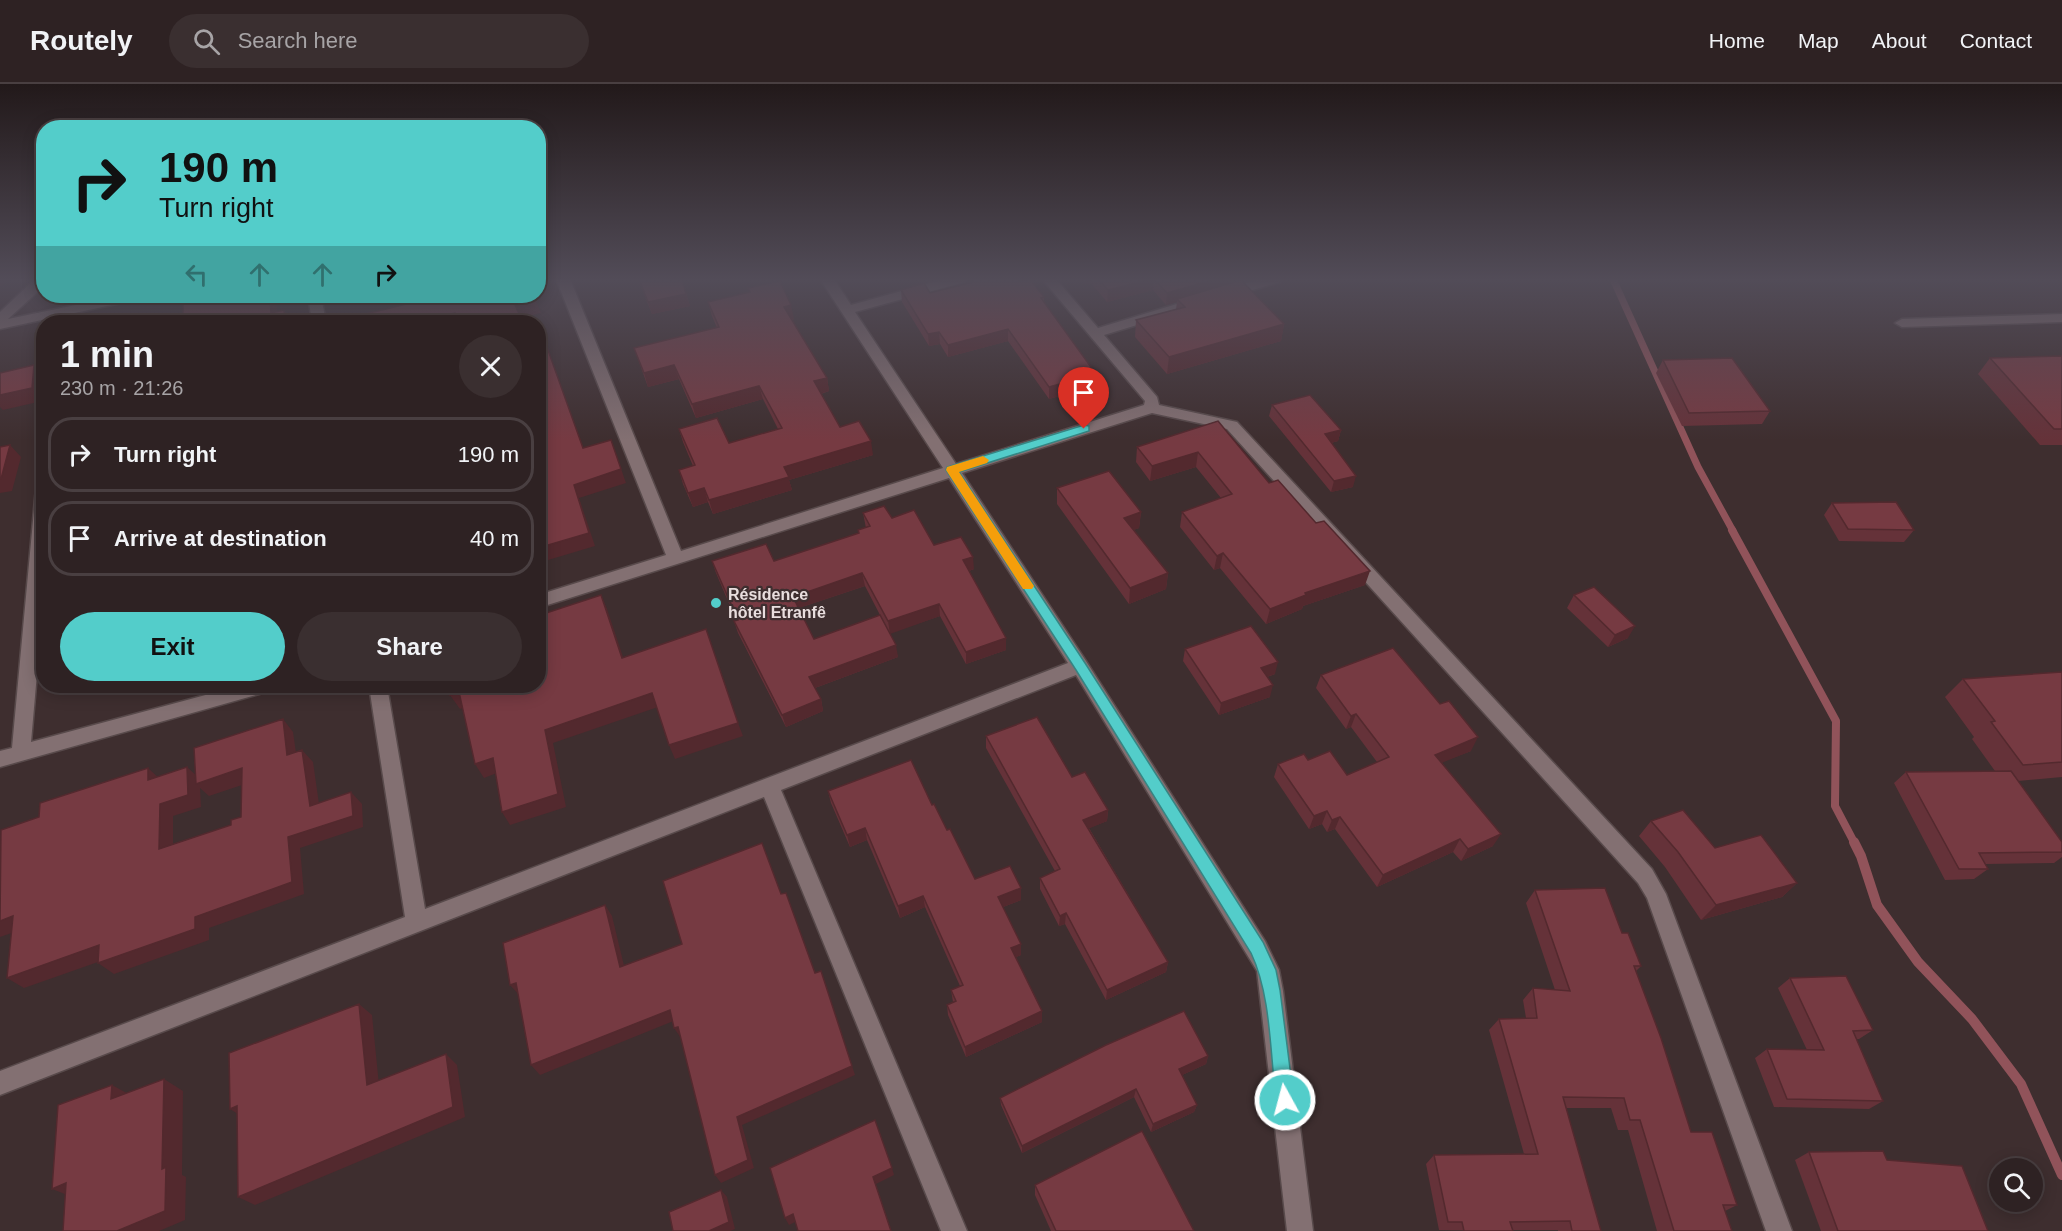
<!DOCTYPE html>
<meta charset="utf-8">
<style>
body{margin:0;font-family:Helvetica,sans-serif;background:#3a2f30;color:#f1f3f6;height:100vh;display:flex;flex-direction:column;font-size:22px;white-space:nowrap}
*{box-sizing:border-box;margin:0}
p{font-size:20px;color:#a7a4a6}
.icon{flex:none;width:33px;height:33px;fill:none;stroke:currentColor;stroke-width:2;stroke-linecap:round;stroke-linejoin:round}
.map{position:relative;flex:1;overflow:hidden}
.details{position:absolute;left:36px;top:231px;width:510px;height:378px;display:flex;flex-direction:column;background:#2e2223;border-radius:24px;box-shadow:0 3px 15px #0003,0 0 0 2px #493f41}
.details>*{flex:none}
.top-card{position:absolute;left:36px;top:36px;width:510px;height:183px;border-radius:24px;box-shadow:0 3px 15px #0003,0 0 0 2px #493f41;background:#53cdca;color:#111;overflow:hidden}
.buttons{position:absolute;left:1989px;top:1074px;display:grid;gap:12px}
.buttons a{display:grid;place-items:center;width:54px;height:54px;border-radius:50%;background:#2e2223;box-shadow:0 3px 15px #0003,0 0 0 2px #493f41;font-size:30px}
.pin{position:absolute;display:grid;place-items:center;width:51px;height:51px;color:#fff;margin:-62px -26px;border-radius:50% 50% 50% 0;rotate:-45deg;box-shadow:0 0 6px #0007}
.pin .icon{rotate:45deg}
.me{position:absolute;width:66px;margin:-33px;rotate:353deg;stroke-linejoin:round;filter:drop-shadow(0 0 4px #0008)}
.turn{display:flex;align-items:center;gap:21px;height:126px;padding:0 24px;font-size:27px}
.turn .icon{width:78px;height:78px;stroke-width:2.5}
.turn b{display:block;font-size:42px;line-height:51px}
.lanes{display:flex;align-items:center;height:57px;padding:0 24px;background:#0003;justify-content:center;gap:30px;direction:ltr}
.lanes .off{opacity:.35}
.round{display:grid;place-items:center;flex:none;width:63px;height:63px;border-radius:32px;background:#3a2f30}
.summary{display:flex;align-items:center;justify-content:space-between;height:102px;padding:0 24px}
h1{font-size:36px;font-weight:700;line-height:45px}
.button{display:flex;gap:12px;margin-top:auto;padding:12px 24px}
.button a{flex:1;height:69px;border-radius:36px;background:#53cdca;color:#111;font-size:24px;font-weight:700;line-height:69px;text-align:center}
.button a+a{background:#3a2f30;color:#f1f3f6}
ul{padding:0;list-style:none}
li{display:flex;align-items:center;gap:18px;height:75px;margin:0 12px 9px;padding:0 12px;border:3px solid #493f41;border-radius:24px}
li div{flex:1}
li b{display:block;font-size:22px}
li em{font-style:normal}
header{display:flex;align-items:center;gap:36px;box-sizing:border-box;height:84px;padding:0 30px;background:#2e2223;border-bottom:2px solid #493f41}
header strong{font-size:28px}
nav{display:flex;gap:33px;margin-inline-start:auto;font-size:21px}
.search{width:420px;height:54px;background:#3a2f30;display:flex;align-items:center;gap:15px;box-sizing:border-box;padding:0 21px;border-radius:33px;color:#a7a4a6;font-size:22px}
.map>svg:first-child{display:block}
</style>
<header>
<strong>Routely</strong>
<div class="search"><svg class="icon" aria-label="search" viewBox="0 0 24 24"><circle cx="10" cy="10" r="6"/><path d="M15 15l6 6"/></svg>Search here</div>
<nav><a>Home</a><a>Map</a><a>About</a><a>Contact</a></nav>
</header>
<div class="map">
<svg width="2062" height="1147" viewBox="0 0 2062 1147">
<rect width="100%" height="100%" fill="#3e2e2f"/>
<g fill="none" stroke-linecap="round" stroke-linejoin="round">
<!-- stream-far2 -->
<path stroke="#91535a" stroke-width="7" d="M1613,195l85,188 35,64"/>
<!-- stream-far1 -->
<path stroke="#91535a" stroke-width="8" d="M1732,446l104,191 -1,85 20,38"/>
<!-- stream -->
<path stroke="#91535a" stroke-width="10" d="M1854,758l7,14 16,49 41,57 54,57 49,65 41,91"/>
<defs>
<g id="minor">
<path d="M35,195h9v7l-36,33 111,-23h23l-7,4 -135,29v-17z"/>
<path d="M556,195h14l111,272 262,-83 -123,-189h14l17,26 94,-26h22l-2,3 -110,30 101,152 188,-59 1,-4 -103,-122h14l42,49 95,-29h10l2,3 -2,3 -99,30 53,62 2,8 78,17 415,447 14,25 126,337h-26l-119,-333 -9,-15 -411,-454 -75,-16 -190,60 124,188 179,280 14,29 4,21 30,240h-26l-30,-260 -181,-296 -295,115 186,441h-26l-177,-434 -764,298v-24l405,-154 -36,-231h18l38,223 643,-246 -119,-185 -411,130v-13l128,-40z"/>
<path d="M1261,195h21l-2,3 -55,16 -7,-4 2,-3z"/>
<path d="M308,212h13l5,26h-14z"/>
<path d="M2062,230v8l-160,5 -7,-4 7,-4z"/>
<path d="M44,399v110l-13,149 208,-56h34l-3,5 -270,76v-16l12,-3 24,-260z"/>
</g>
</defs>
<!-- minor casing -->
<use href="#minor" stroke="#584a4b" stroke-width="3"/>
<!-- minor -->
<use href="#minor" fill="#837072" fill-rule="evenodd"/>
</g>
<!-- wall -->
<g fill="#653239" fill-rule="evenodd">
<path d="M638,195h44l8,27 -38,8z"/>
<path d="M969,195h50l25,18v5l51,84 -46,13 -41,-58 -60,16 -8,-13 -11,2 -27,-44 -1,-12 29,3 39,-10z"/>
<path d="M1080,195h150l-1,5 55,40 -3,17 -114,33 -32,-37 1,-17 40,-11 1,-7 -11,3 -13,-15 -46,12 -16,-19 -6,1z"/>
<path d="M748,204l46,31 -2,1 35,58 2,13 -8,3 19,33 33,28 -84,25 3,10 -79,24 -5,-12 -15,5 -10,-23 -4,-14 14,-4 -10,-24 -4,-13 50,14 49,-14 -15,-30 -67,19 -17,-39 -31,8 -14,-39 83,-20 -5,-12 -4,-14 41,-10z"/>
<path d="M2062,272v89h-22l-62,-71 12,-16z"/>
<path d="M1663,276l107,51 -8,13 -80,2 -26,-53z"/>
<path d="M1272,321l69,25 -3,11 -7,2 22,44 -22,5 -62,-76z"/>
<path d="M1218,337l51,62 96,102 -62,21 -1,3 -36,15 -46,-56 -6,2 -34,-43 2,-15 39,-14 -25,-31 -46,14 -14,-19 1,-15z"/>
<path d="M1057,404l84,24 -2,16 -6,2 35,43 -2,16 -37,15 -72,-100z"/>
<path d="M1832,419l82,27 -10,12 -65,-1 -15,-26z"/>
<path d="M863,429l29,5 82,51 -5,2 37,79 -40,14 -26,-48 -50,17 8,24 -83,31 6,11 2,12 -37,16 -48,-94 -4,-12 2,-1 -20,-47 -4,-12h62l84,-28v-3l8,-2zM865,502l15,29 -66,24 -15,-31z"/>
<path d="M1574,511l54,43 -20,9 -41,-39z"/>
<path d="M1185,565l90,25 -8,3 3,20 -51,18 -36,-54z"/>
<path d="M2062,588v105l-44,4 44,61v15l-8,6 -69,1 3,5 -14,10 -29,1 -51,-97 12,-11 89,-1 -23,-32 2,-2 -29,-40 18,-18z"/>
<path d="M1321,591l150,76 -29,11 51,84 -32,15 -8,-9 -76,35 -42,-58 -8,3 -5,-8 -13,5 -35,-52 4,-13 69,11 30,-13 -26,-35 -5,2 -30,-41z"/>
<path d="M986,652l86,41 36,33 -1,11 -18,7 79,134 -2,10 -60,28 -41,-76 -6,2 -19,-37v-11l15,-7 -69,-123z"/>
<path d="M828,707l104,14 43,74 46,9v12l-18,7 18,48 -5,2 26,65 -76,35 -18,-42 -1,-10 6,-3 -2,-12 9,-4 -35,-79 -25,11 -33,-78 -17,7 -19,-44z"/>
<path d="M1651,737l64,27 82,35 -15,14 -81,23 -36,-53 -26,-31z"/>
<path d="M1535,806l87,43 19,33 -5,5 55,161 46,73 -12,6 7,20h-75l-29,-101h-10l-7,-22h-45l35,123h-43v-1h-46l1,1 -74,-1 -13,-66 8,-9 90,-1 -35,-124 10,-11 27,-1 -3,-18 10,-12 22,2 -29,-87z"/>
<path d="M1790,894l83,52 -14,9h-3l27,62 -14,8 -95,-2 -19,-49 12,-9 40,1 -29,-62z"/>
<path d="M1208,972l-2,8 -24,11 15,30 -3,7 -43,20 -17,-35 -112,56 -21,-48 -1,-7z"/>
<path d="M1809,1068l78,8 101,71h-167l-26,-71z"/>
<path d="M1035,1101l159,46h-143l-16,-36z"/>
</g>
<!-- shaded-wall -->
<g fill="#53292e">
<path d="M0,195h10l-10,8z"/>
<path d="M1085,195h6v4l-6,1z"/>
<path d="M1154,195l-1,11 -46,12 1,-12z"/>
<path d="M1216,195h14l-1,7 -52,13v3l-11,3 1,-12z"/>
<path d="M686,210l4,12 -38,8 -4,-12z"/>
<path d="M270,212h6l2,26 -7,-9z"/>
<path d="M534,212l7,17 -20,5 -6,-13z"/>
<path d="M791,221l3,14 -7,2 -3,-14z"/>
<path d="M284,226l7,12h-6z"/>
<path d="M455,229l5,9h-42z"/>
<path d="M1284,240l-3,17 -114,33 2,-17z"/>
<path d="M1008,245v12l-60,16v-12z"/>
<path d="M939,248l1,12 -11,2 -1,-12z"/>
<path d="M34,281l10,12 -2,24 -39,9 -3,-3v-12z"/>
<path d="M674,281l5,14 -31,8 -4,-14z"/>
<path d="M1096,290l-1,12 -46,13v-12z"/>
<path d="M827,294l2,13 -13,4 -2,-14z"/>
<path d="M759,302l4,13 -67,19 -4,-14z"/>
<path d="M1341,346l-3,11 -16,4 3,-11z"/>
<path d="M611,356l15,43 -47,15 16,48 -57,17v-15l36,-63z"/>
<path d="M871,357l2,14 -84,25 3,10 -79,24 -4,-14 75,-33z"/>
<path d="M10,361l11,12 -9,34 -12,2v-14z"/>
<path d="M1198,368l-2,15 -46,14 2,-15z"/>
<path d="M1356,392l-3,11 -22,5 3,-11z"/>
<path d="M704,404l4,14 -15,5 -5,-14z"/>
<path d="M1141,428l-2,16 -17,6 2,-16z"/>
<path d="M1223,469l-3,15 -6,2 3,-14z"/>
<path d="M973,473l1,12 -11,4v-13z"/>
<path d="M1370,487l-5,14 -62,21 -1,3 -36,15 4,-15 35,-16z"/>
<path d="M862,489l3,13 -69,23 -3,-12z"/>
<path d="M1168,489l-2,16 -37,15 1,-16z"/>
<path d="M601,511l6,14 21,63 -6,-14z"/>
<path d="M939,520l1,12 -50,18 -2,-13z"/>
<path d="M1635,542l-7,12 -20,9 7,-12z"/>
<path d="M1006,554v12l-40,14v-12z"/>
<path d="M896,561l2,12 -86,32 -3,-12z"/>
<path d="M1278,578l-3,12 -17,6 3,-12z"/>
<path d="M1273,601l-3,12 -51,18 2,-12z"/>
<path d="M459,608l9,14 -8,3 -10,-14z"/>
<path d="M652,609l6,14 -105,36 13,64 -56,18 -8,-13 43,-82z"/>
<path d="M821,615l2,12 -37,16 -4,-12z"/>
<path d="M1356,630l-5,13 -5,2 5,-13z"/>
<path d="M283,635l10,13 5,35 -11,-12z"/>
<path d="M738,639l5,13 -68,23 -6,-14z"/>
<path d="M1478,653l-7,14 -42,17 6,-13z"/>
<path d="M302,666l11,12 8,56 -11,-12z"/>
<path d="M493,674l9,13 -18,7 -9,-14z"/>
<path d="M187,683l13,12 42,-11 12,13 -45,15 -9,-8 1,19 -28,9v44l-14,-11 1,-45z"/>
<path d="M148,684l13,12h-13z"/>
<path d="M351,708l11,12 1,23 -63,21 4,46 -95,34v12l-95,34 -16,-11 97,-46 93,-80z"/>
<path d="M1108,726l-1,11 -24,10v-11z"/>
<path d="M1327,727l-5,13 -13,5 5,-13z"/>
<path d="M1340,733l-5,12 -8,3 5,-12z"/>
<path d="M865,744l2,12 -17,7 -3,-12z"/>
<path d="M1501,750l-8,12 -32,15 7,-12z"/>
<path d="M1460,755l-7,13 -76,35 6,-12z"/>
<path d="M1797,799l-15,14 -81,23 15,-15z"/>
<path d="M1021,804v12l-23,9v-12z"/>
<path d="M923,812l2,11 -25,11 -2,-12z"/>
<path d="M605,821l7,11 15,62 -7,-11z"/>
<path d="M1066,829l-1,11 -6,2 1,-10z"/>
<path d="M13,832l16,11 -29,10v-16z"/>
<path d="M1021,860v11l-9,4 -1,-11z"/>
<path d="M99,861l16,11 -91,32 -17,-10z"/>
<path d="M1168,878l-2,10 -60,28 1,-10z"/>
<path d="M821,887l34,104 -113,50 12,43 -33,15 -6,-8 22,-58z"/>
<path d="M516,899l3,12 -9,-10z"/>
<path d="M359,920l13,11 8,80 -13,-10z"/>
<path d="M670,926l6,10 -136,55 -9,-10z"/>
<path d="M1042,927v11l-76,35 -1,-10z"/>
<path d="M678,943l3,11 -7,-10z"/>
<path d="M446,970l11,11 8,52 -210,88 -17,-8z"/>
<path d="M1208,972l-2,8 -30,14 3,-9z"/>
<path d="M164,995l19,12 -1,84 4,2 -1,43 -26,11h-42l45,-62z"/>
<path d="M112,1001l20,11 -21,3z"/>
<path d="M1136,1005l-2,8 -112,56v-7z"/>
<path d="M1197,1021l-3,7 -43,20 2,-8z"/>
<path d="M237,1022l9,13 -16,-10z"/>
<path d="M892,1084l2,7 -18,9 -3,-7z"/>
<path d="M66,1099l9,15 -23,-9z"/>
<path d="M721,1106l6,7 8,32 -5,2h-21z"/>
<path d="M793,1130l4,7 -8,4 -4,-7z"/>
</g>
<!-- building -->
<g fill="#763a42" stroke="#53292e" stroke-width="1.5">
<path d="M639,195h43l4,15 -38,8z"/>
<path d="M971,195h48l1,2 10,-2 14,18 -3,1 55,76 -47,13 -41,-58 -60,16 -9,-13 -11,2 -27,-44 23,-7 6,10 43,-11z"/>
<path d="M1098,195h54l-44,11z"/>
<path d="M1154,195h62l-49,14z"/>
<path d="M1241,196l43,44 -115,33 -33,-37 49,-13 -8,-8z"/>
<path d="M780,197l11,24 -7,2 43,71 -13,3 26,46 19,-6 12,20 -87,26 5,10 -80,23 -5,-12 -16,5 -9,-23 16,-5 -16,-36 38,-11 12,25 53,-15 -23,-42 -67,18 -18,-39 -30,8 -10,-25 85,-21 -11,-25 42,-10 -2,-4z"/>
<path d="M183,212h87l1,17 13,-3 1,12h-111v-1l9,-2z"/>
<path d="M413,212h121l1,4 -20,5 8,17h-64l-1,-5 -2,1 -1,-5 -37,9h-63l-2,-5 62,-15z"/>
<path d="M544,255l39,109 28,-8 10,29 -47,16 15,48 -51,15v-207z"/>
<path d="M2062,272v73h-8l-64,-71z"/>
<path d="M1732,274l38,53 -81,2 -26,-53z"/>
<path d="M34,281l-2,23 -32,7v-22z"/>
<path d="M1310,311l31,35 -16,4 31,42 -22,5 -62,-76z"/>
<path d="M1218,337l51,62 9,-3 38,43 8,-2 46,50 -65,22 1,2 -36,14 -47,-56 -6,3 -35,-44 50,-18 -34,-42 -46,14 -15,-19z"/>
<path d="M10,361l-9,34h-1v-32z"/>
<path d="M1109,387l32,41 -17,6 44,55 -38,15 -73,-100z"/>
<path d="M1896,418l18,28 -66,-1 -16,-26z"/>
<path d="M884,422l8,12 22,-8 20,35 27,-8 12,20 -10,3 43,78 -40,14 -27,-48 -51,17 -26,-48 -69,24 21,42 66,-24 16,30 -87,32 12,22 -39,16 -48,-94 4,-1 -26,-59 54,-17 8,17 85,-28 -1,-3 12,-4 -7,-13z"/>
<path d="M1594,503l41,39 -20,9 -41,-40z"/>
<path d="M601,511l21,63 84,-29 32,94 -69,22 -17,-52 -107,37 13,64 -56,18 -9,-54 -18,6 -16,-72 -9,3 -2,-9h90v-51l7,-2 -5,-18z"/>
<path d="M1251,542l27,36 -17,6 12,17 -52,18 -36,-54z"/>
<path d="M1393,564l47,56 9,-3 29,36 -43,18 66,79 -33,15 -8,-10 -77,36 -43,-58 -8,3 -5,-9 -13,5 -36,-52 26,-10 4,6 22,-9 17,24 42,-18 -33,-43 -5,2 -30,-41z"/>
<path d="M2062,588v90l-39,3 -32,-43 4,-1 -32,-42z"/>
<path d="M1037,633l35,60 13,-5 23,38 -25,10 85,142 -61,28 -41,-77 -6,3 -20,-38 20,-9 -74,-133z"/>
<path d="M283,635l4,36 15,-5 8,56 41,-14 2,24 -65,21 4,45 -97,35v12l-97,34 1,-18 -92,33 6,-62 -13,5 1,-91 38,-13 1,-14 108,-35v12l39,-13 1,28 -28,9 -1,45 72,-24v-5l10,-3 1,-49 -46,16 -2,-36z"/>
<path d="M911,676l21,45 2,-1 13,26 3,-1 25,50 35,-13 11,22 -23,9 23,47 -10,4 31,63 -77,36 -18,-42 9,-4 -5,-11 12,-5 -40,-89 -25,10 -33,-78 -18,7 -19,-44z"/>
<path d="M2011,687l51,71v10l-83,1 9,16h-29l-53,-97z"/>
<path d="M1683,726l32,38 46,-13 36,48 -81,22 -38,-53 -27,-31z"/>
<path d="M762,759l19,51 5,-1 29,80 6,-2 31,95 -115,51 11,43 -33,15 -37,-148 -4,1 -4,-18 -139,55 -15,-82 -6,2 -7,-42 102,-38 15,62 62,-23 -19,-63z"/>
<path d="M1605,804l17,45h6l13,33h-7l27,72 30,94h21l25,73h-14l9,26h-58l-34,-111h-10l-6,-22 -61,-1 38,134h-29l-2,-10 -60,1 3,9h-49l-2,-9h-14l-14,-67 104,-1 -39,-135 38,-1 -4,-30 37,3 -35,-101z"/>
<path d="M1846,892l27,54 -20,1 30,70 -96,-2 -20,-50 57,1 -34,-72z"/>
<path d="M359,920l8,81 79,-31 7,53 -215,90 -1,-91 -7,3 -1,-56z"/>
<path d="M1184,927l24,45 -29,13 18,36 -44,19 -17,-35 -114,57 -22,-48 106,-53z"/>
<path d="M164,995l-2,90 4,-2 -1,44 -48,20h-54l3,-48 -14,6 6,-84 54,-20 -1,14z"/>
<path d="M875,1036l17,48 -19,9 18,54h-93l-5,-17 -8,4 -15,-50z"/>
<path d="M1142,1047l52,100h-138l-21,-46z"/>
<path d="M1883,1067l4,9 75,6 26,65h-150l-29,-79z"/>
<path d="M721,1106l8,32 -20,9h-36l-4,-19z"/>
</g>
<!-- sky -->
<linearGradient id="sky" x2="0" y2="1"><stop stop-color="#22191a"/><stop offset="0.55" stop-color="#524c58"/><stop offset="1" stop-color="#524c58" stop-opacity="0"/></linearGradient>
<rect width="2062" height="356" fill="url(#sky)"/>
<!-- route -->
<path fill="#53cdca" stroke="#368583" stroke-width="1.5" d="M1084,341l5,1v5l-130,41 126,191 178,279 13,28 4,20 14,110 -3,6 -6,3 -7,-3 -2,-6c-6,-47 -5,-105 -25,-147l-175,-283 -130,-200 1,-3z"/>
<!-- slow -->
<path fill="#f59e0b" d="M983,372l6,4 -2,3 -28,9 73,111 2,3 -2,3h-9l-77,-119 1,-3z"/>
<!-- markers -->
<circle fill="#53cdca" stroke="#3e2e2f" stroke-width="2" cx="716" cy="519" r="6"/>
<g text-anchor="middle" stroke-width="4.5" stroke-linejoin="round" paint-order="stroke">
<!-- poi labels -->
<g font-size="16" font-weight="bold" fill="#e9dede" stroke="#3e2e2f" text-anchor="start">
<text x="728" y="516">Résidence<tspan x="728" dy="18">hôtel Etranfê</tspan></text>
</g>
</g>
</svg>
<div class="buttons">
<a><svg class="icon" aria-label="search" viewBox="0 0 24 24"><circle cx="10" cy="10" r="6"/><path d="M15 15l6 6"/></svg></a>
</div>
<div class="pin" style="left:1084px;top:345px;background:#d93025"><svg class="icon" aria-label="arrive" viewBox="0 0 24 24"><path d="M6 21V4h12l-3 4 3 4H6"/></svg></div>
<svg class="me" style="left:1285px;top:1016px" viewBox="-20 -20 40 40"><circle r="17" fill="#53cdca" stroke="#fff" stroke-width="3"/><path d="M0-11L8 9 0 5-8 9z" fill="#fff"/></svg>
<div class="top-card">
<div class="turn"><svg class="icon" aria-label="right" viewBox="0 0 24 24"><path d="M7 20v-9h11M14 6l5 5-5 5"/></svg><div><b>190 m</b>Turn right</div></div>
<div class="lanes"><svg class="icon off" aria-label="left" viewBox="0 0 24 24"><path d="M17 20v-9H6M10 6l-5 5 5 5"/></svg><svg class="icon off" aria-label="ahead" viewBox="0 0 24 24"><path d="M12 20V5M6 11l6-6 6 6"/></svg><svg class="icon off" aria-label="ahead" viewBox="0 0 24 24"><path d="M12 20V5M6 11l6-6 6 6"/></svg><svg class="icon" aria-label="right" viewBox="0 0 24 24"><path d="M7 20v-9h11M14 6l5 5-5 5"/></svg></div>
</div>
<section class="details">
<div class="summary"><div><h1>1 min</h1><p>230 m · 21:26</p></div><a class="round"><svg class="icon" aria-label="close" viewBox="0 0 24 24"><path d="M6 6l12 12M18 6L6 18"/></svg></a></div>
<ul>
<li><svg class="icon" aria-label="right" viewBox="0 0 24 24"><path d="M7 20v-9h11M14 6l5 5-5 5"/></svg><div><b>Turn right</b></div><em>190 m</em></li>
<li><svg class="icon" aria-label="arrive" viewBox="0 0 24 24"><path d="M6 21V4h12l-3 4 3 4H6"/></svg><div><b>Arrive at destination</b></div><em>40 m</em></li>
</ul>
<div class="button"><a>Exit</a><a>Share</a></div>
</section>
</div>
